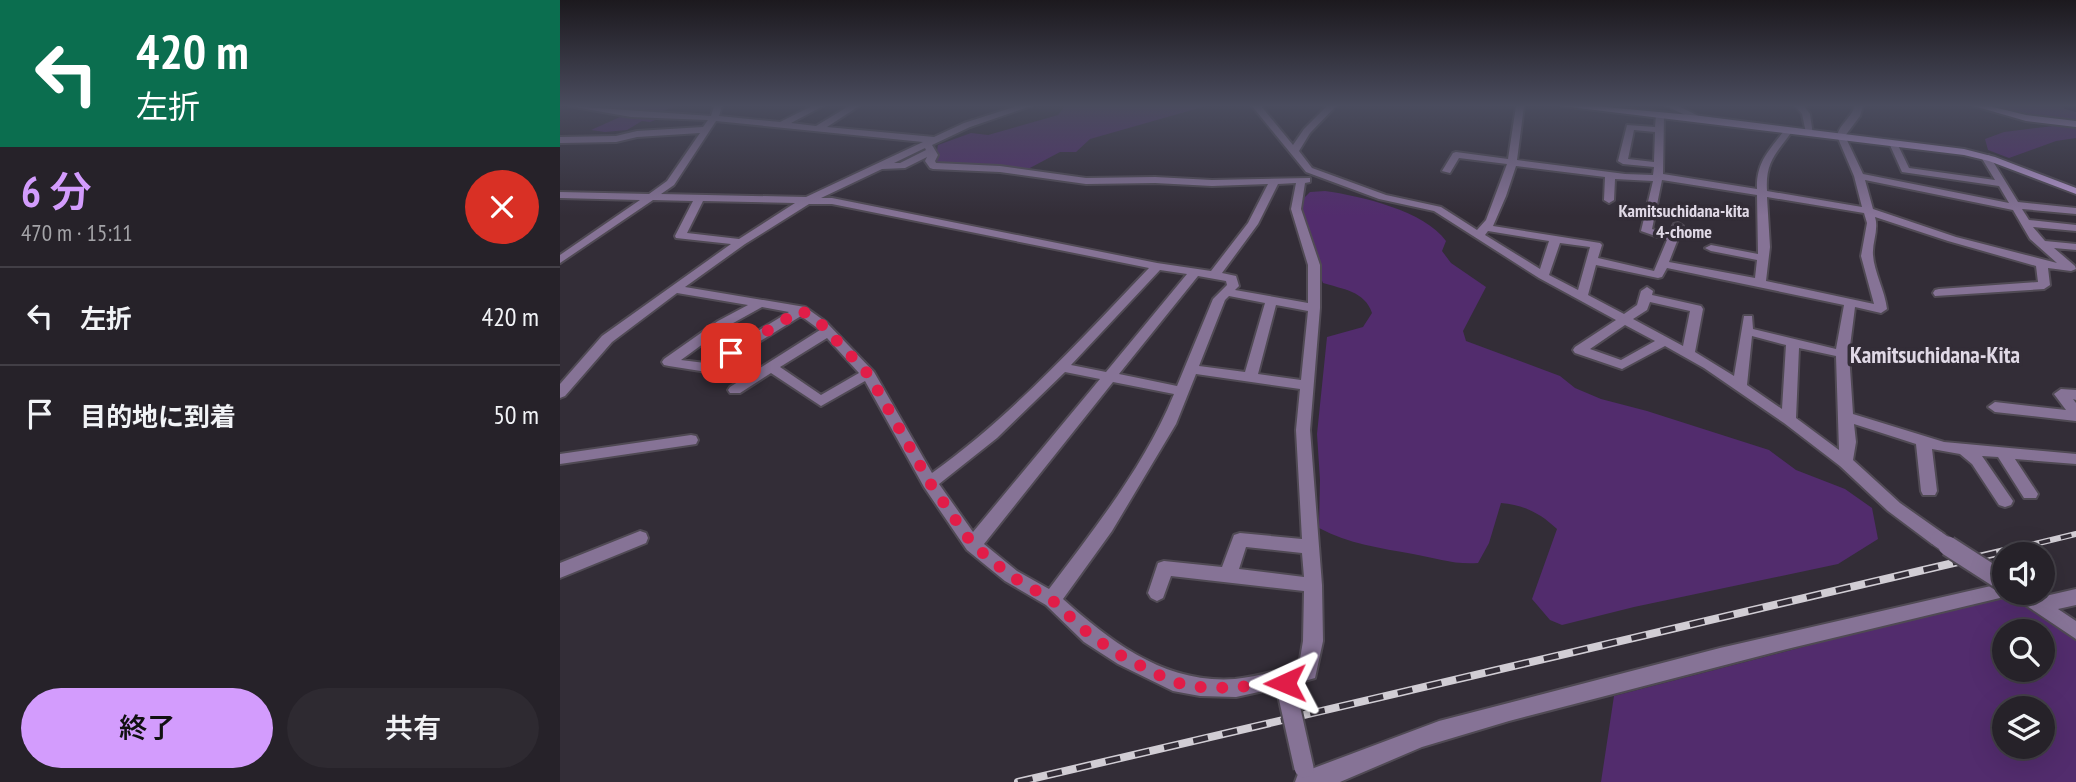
<!DOCTYPE html>
<html lang="ja">
<meta charset="utf-8">
<style>
body{margin:0;font-family:"PT Sans Narrow","Noto Sans JP",sans-serif;background:#2e2a31;color:#f1f3f6;height:100vh;display:flex;flex-direction:column;font-size:26px;white-space:nowrap}
*{box-sizing:border-box;margin:0}
p{font-size:23px;color:#a4a4a8}
.icon{flex:none;width:38px;height:38px;fill:none;stroke:currentColor;stroke-width:2;stroke-linecap:round;stroke-linejoin:round}
.map{position:relative;flex:1;overflow:hidden}
.details{display:flex;flex-direction:column;background:#262229;width:560px}
.details>*{flex:none}
.top-card{background:#0b6e4f;color:#fff;overflow:hidden}
.buttons{position:absolute;left:1432px;top:542px;display:grid;gap:14px}
.buttons a{display:grid;place-items:center;width:63px;height:63px;border-radius:50%;background:#262229;box-shadow:0 7px 28px #0002,0 0 0 2px #423f46;font-size:35px}
.pin{position:absolute;display:grid;place-items:center;width:60px;height:60px;color:#fff;margin:-30px;border-radius:14px;box-shadow:0 4px 10px #0006}
.me{position:absolute;width:77px;margin:-38px;rotate:269deg;stroke-linejoin:round;filter:drop-shadow(0 0 5px #0008)}
.turn{display:flex;align-items:center;gap:24px;height:147px;padding:0 21px;font-size:32px}
.turn .icon{width:91px;height:91px;stroke-width:2.5}
.turn b{display:block;font-size:49px;line-height:60px}
.round{display:grid;place-items:center;flex:none;width:74px;height:74px;border-radius:37px;background:#2e2a31}
.headline{display:flex;align-items:center;justify-content:space-between;height:119px;padding:0 21px}
h1{font-size:42px;font-weight:600;line-height:52px;color:#d39cfd}
.action{display:flex;gap:14px;margin-top:auto;padding:14px 21px}
.action a{flex:1;height:80px;border-radius:42px;background:#d39cfd;color:#111;font-size:28px;font-weight:600;line-height:80px;text-align:center}
.action a+a{background:#2e2a31;color:#f1f3f6}
ul{padding:0;list-style:none}
li{display:flex;align-items:center;gap:21px;height:98px;padding:0 21px;border-top:2px solid #423f46}
li div{flex:1}
li b{display:block;font-size:26px}
li em{font-style:normal}
main{display:flex;flex:1;min-height:0}
.map>svg:first-child{display:block}
</style>
<main>
<section class="details">
<div class="top-card">
<div class="turn"><svg class="icon" aria-label="left" viewBox="0 0 24 24"><path d="M17 20v-9H6M10 6l-5 5 5 5"/></svg><div><b>420 m</b>左折</div></div>
</div>
<div class="headline"><div><h1>6 分</h1><p>470 m · 15:11</p></div><a class="round" style="background:#d93025;color:#fff"><svg class="icon" aria-label="close" viewBox="0 0 24 24"><path d="M6 6l12 12M18 6L6 18"/></svg></a></div>
<ul>
<li><svg class="icon" aria-label="left" viewBox="0 0 24 24"><path d="M17 20v-9H6M10 6l-5 5 5 5"/></svg><div><b>左折</b></div><em>420 m</em></li>
<li><svg class="icon" aria-label="arrive" viewBox="0 0 24 24"><path d="M6 21V4h12l-3 4 3 4H6"/></svg><div><b>目的地に到着</b></div><em>50 m</em></li>
</ul>
<div class="action"><a>終了</a><a>共有</a></div>
</section>
<div class="map">
<svg width="1516" height="782" viewBox="0 0 1516 782">
<rect width="100%" height="100%" fill="#332d37"/>
<!-- green -->
<g fill="#522c6d" fill-rule="evenodd">
<path d="M52,106h63l-22,9 10,2 -13,5 -8,-1 -15,9 -22,2 -14,-2 38,-17 -19,-4z"/>
<path d="M505,106h141l-116,33 -14,13h-16l-32,17 -93,-7 3,-17 33,-12 17,2 70,-20z"/>
<path d="M1425,106h74l17,4v12l-49,-6z"/>
<path d="M1493,126l23,2v10l-20,3 -47,17 -21,-8 -3,-11 19,-7z"/>
<path d="M765,191c36,5 100,20 121,50l-4,10 9,12 35,24 -23,44 3,10 94,35 15,12 26,11 46,12 122,39 27,20 49,19 27,19 6,31 -40,25 -204,43 -72,18 -12,-5 -18,-21 25,-70c-17,-16 -33,-24 -56,-26l-12,40 -11,20c-23,2 -42,-5 -65,-9 -33,-6 -64,-10 -94,-26l1,-48 -3,-46 10,-97 36,-10 9,-14c-7,-22 -30,-24 -49,-30l-7,-17 -16,-64 10,-10z"/>
<path d="M1444,595l23,7 49,36v144h-475l13,-86zM1444,632h38v38h-38zM1444,709h38v38h-38z"/>
</g>
<g fill="none" stroke-linecap="round" stroke-linejoin="round">
<!-- river -->
<path fill="#27033c" fill-rule="evenodd" d="M1503,106h13v6l-11,-3z"/>
<defs>
<g id="street">
<path d="M9,106l142,10 3,-10h8l-3,10 61,6 32,-16h11l-32,17 25,3 33,-20h10l-32,21 107,10 30,-14 53,-17h14l-61,21 -38,18 6,10 -3,6 1,2 64,3 86,12 69,-1 57,3 98,-2v4l-5,1 -4,26 19,56v43l-10,122 12,155 1,56 -8,37 -21,6 -2,5 -7,3 -8,-4 -41,9 -36,-1 -27,-5 -55,-27 -34,-22 -38,-37 -41,-24 -38,-31 -43,-63 -59,-106 -44,25 -50,-33 -31,20h-10l-2,-3 2,-3 90,-57 -19,-14 -89,55 -5,1 -38,-6 -5,-1 -2,-3 2,-3 54,-38 30,-16 -71,-12 -65,49 -47,54 -5,2v-14l42,-48 129,-92 -55,-6 -1,-2 18,-35 -40,-1 -93,63v-8l80,-55 -80,-2v-6l89,2 18,-13 33,-48 -63,4 -21,5 -56,1v-6l56,-1 21,-5 66,-4 5,-7 -77,-3zM156,121l207,21 -117,55 -145,-3 13,-9zM365,148l1,2 -26,13h-6zM367,157l-2,4 5,7 3,1 67,3 86,12 69,-1 57,3 56,-2 -20,39 -37,48 -54,-8 -325,-65h-11l61,-29 23,-1zM736,183l-5,26 17,56v38l-73,-13 4,-4 -3,-10 -14,-3 36,-49 20,-40zM143,201l92,2 -56,36 -52,-6zM249,204h23l317,64c-69,72 -135,146 -217,205l-58,-101 -48,-50 -21,-15 -120,-20 60,-43zM600,270l27,4 -81,98 -35,-7zM638,276l28,5 1,4 -14,14 -36,87 -58,-12zM669,296l36,7 -20,69 -46,-6 26,-66zM716,305l32,6 -7,69 -43,-6zM202,307l27,5 -84,51 -24,-3 45,-33zM267,338l32,35 -38,22 -41,-28zM505,372l35,7 -127,153 -34,-48 58,-46zM636,374l104,15 -4,41 6,109 -62,-6 -6,2 -12,32 -58,-6 -6,2 -10,30 3,5 6,3 6,-3 8,-22 133,15 -1,50 -4,24c-20,5 -43,12 -64,14 -69,5 -123,-36 -172,-80l49,-68 64,-107zM553,382l61,12c-29,71 -79,134 -125,195l-32,-18 -33,-27zM686,547l56,6 2,24 -65,-8z"/>
<path d="M692,106h9l32,39 11,-16 23,-23h9l-26,27 -11,18 13,17 74,27 55,12 36,23 9,-10 21,-56 -48,-6 -9,15 -8,-2 11,-18 3,-1 52,7 8,-53h8l-7,54 108,14 28,1 1,-8 -31,-3 -5,-3 9,-36 28,2 1,-12 4,-3 4,3 -1,59 94,15c-1,-28 13,-39 29,-61h6l1,2c-16,23 -28,31 -26,61l95,16 -8,-31 -17,-40c2,-11 14,-18 18,-30h8l-3,10 -15,20 18,38 146,29 -10,-17 -97,-14 -13,-29 7,-2 13,27 86,12 -14,-23 8,-2 29,47 58,6v6l-54,-5 7,11 47,5v6l-43,-4 12,14 31,3v6l-22,-2 21,18 1,3 -5,2 -23,-3 2,17 -6,4 -109,7 -2,-3 2,-3 4,-1 99,-7 -2,-16 -88,-25 -73,-24c4,13 -3,25 -2,38 1,17 12,36 14,54l-6,4 -26,-6 -6,47 4,60 91,28 132,12v10l-61,-5 23,35 -2,4h-12l-26,-41 -16,-1 31,45 -2,4 -6,2 -6,-2 -27,-41 -12,-10 -28,-5 5,42 -2,4h-12l-2,-4 -5,-47 -62,-20 2,18 -3,18 47,43 44,31 3,5 -3,5 -6,2 -6,-2 -44,-33 -48,-45 -56,-43 -80,-55 -39,-22 -43,23 -47,-16 -2,-3 2,-3 41,-27 -77,-42 -105,-67 -55,-12 -73,-27zM1074,130l21,2 -1,30 -26,-3zM956,166l89,11 -1,23 5,3 5,-3 1,-21 38,2 -12,50 26,9 -13,31 -56,-13 4,-13 -2,-2 -107,-17 13,-30zM1102,180l95,15 1,59 -47,-9 -6,3 6,3 46,9 -2,18 -86,-16 14,-36 -5,-3 -4,1 -5,10 -17,-5zM1305,180l148,30 17,29 27,24 -101,-26 -83,-28zM1207,197l97,16 3,10 -6,33 13,48 -108,-23 4,-34zM928,231l61,10 -9,28 -55,-34zM1000,243l30,4 -12,43 -29,-15zM1036,265l62,13 4,-1 5,-9 177,37 -8,44 -83,-20 -1,-13h-8l-10,60 -39,-24 8,-43 -2,-3 -49,-11 1,-4 -6,-4 -6,4 -4,14 -13,9 -36,-19zM1090,302l40,9 -7,35 -50,-27 14,-9zM1065,325l30,16 -34,19 -31,-11zM1192,336l34,9 -4,64 -35,-24zM1239,348l37,8 3,94 -43,-32z"/>
<path d="M1106,106h12l27,13 -7,2z"/>
<path d="M1235,106h9l6,8 3,21 -7,-2 -4,-19z"/>
<path d="M1501,389l15,1v10l-3,-1 3,4v18l-81,-9 -7,-5 7,-5 71,8 -12,-16z"/>
<path d="M131,435l5,1 2,4 -2,4 -136,20v-10z"/>
<path d="M80,531l6,2 2,5 -2,5 -86,35v-15z"/>
<path d="M1444,583v10h7l-7,4 -213,51 -282,73 -87,26 -82,35h-45l3,-8 141,-53 281,-73z"/>
<path d="M1516,589v16l-18,4 18,12v18l-61,-41 -3,-5h24l5,4z"/>
</g>
<g id="secondary">
<path d="M1002,106h33l106,10 263,33 31,8 81,31v6l-87,-33 -25,-6z"/>
<path d="M1414,106h15l37,9 50,6v6l-50,-6z"/>
</g>
</defs>
<!-- street casing -->
<use href="#street" stroke="#504a54" stroke-width="4"/>
<!-- secondary casing -->
<use href="#secondary" stroke="#504a54" stroke-width="4"/>
<!-- street -->
<use href="#street" fill="#867396" fill-rule="evenodd"/>
<!-- secondary -->
<use href="#secondary" fill="#b798d1" fill-rule="evenodd"/>
<defs>
<path id="rail-far1" d="M1458,548l58,-14"/>
<path id="rail" d="M458,782l1008,-236"/>
</defs>
<!-- rail-far1 casing -->
<use href="#rail-far1" stroke="#d1cdd4" stroke-width="6"/>
<!-- rail casing -->
<use href="#rail" stroke="#d1cdd4" stroke-width="8"/>
<!-- rail-far1 -->
<use href="#rail-far1" stroke="#332d37" stroke-width="3.5" stroke-dasharray="11" stroke-linecap="butt"/>
<!-- rail -->
<use href="#rail" stroke="#332d37" stroke-width="5" stroke-dasharray="15" stroke-linecap="butt"/>
<defs>
<path id="street-bridge-far1" d="M1378,539l13,9"/>
<g id="street-bridge">
<path d="M1388,546l56,36"/>
<path d="M725,683l19,85"/>
</g>
</defs>
<!-- street-bridge-far1 casing -->
<use href="#street-bridge-far1" stroke="#504a54" stroke-width="18" stroke-linecap="butt"/>
<!-- street-bridge casing -->
<use href="#street-bridge" stroke="#504a54" stroke-width="23" stroke-linecap="butt"/>
<!-- street-bridge-far1 -->
<use href="#street-bridge-far1" stroke="#867396" stroke-width="15"/>
<!-- street-bridge -->
<use href="#street-bridge" stroke="#867396" stroke-width="19"/>
</g>
<!-- sky -->
<linearGradient id="sky" x2="0" y2="1"><stop stop-color="#1c191e"/><stop offset="0.49" stop-color="#4a4c5e"/><stop offset="1" stop-color="#4a4c5e" stop-opacity="0"/></linearGradient>
<rect width="1516" height="216" fill="url(#sky)"/>
<g fill="none" stroke-linecap="round" stroke-linejoin="round">
<!-- route -->
<path stroke="#e11d48" stroke-width="12" stroke-dasharray="0 21.6" d="M171,353l70,-43 21,15 47,50 61,108 43,62 38,31 41,24 39,36 34,22 48,24 26,5 37,1 48,-10 1,5"/>
</g>
<g text-anchor="middle" stroke-width="7" stroke-linejoin="round" paint-order="stroke">
<!-- far-neighbourhood labels -->
<g font-size="18" font-weight="bold" fill="#e0d9e6" stroke="#332d37">
<text x="1124" y="217">Kamitsuchidana-kita<tspan x="1124" dy="21">4-chome</tspan></text>
</g>
<!-- quarter labels -->
<g font-size="23" font-weight="bold" fill="#e0d9e6" stroke="#332d37">
<text x="1375" y="363">Kamitsuchidana-Kita</text>
</g>
</g>
</svg>
<div class="buttons">
<a><svg class="icon" aria-label="sound" viewBox="0 0 24 24"><path d="M4 9h4l5-4v14l-5-4H4zM17 9q2 3 0 6"/></svg></a>
<a><svg class="icon" aria-label="search" viewBox="0 0 24 24"><circle cx="10" cy="10" r="6"/><path d="M15 15l6 6"/></svg></a>
<a><svg class="icon" aria-label="layers" viewBox="0 0 24 24"><path d="M12 4l9 5-9 5-9-5zM3 14l9 5 9-5"/></svg></a>
</div>
<div class="pin" style="left:171px;top:353px;background:#d93025"><svg class="icon" aria-label="arrive" viewBox="0 0 24 24"><path d="M6 21V4h12l-3 4 3 4H6"/></svg></div>
<svg class="me" style="left:725px;top:683px" viewBox="-20 -20 40 40"><path d="M0-17L14 15 0 8-14 15z" fill="#e11d48" stroke="#fff" stroke-width="4"/></svg>
</div>
</main>
